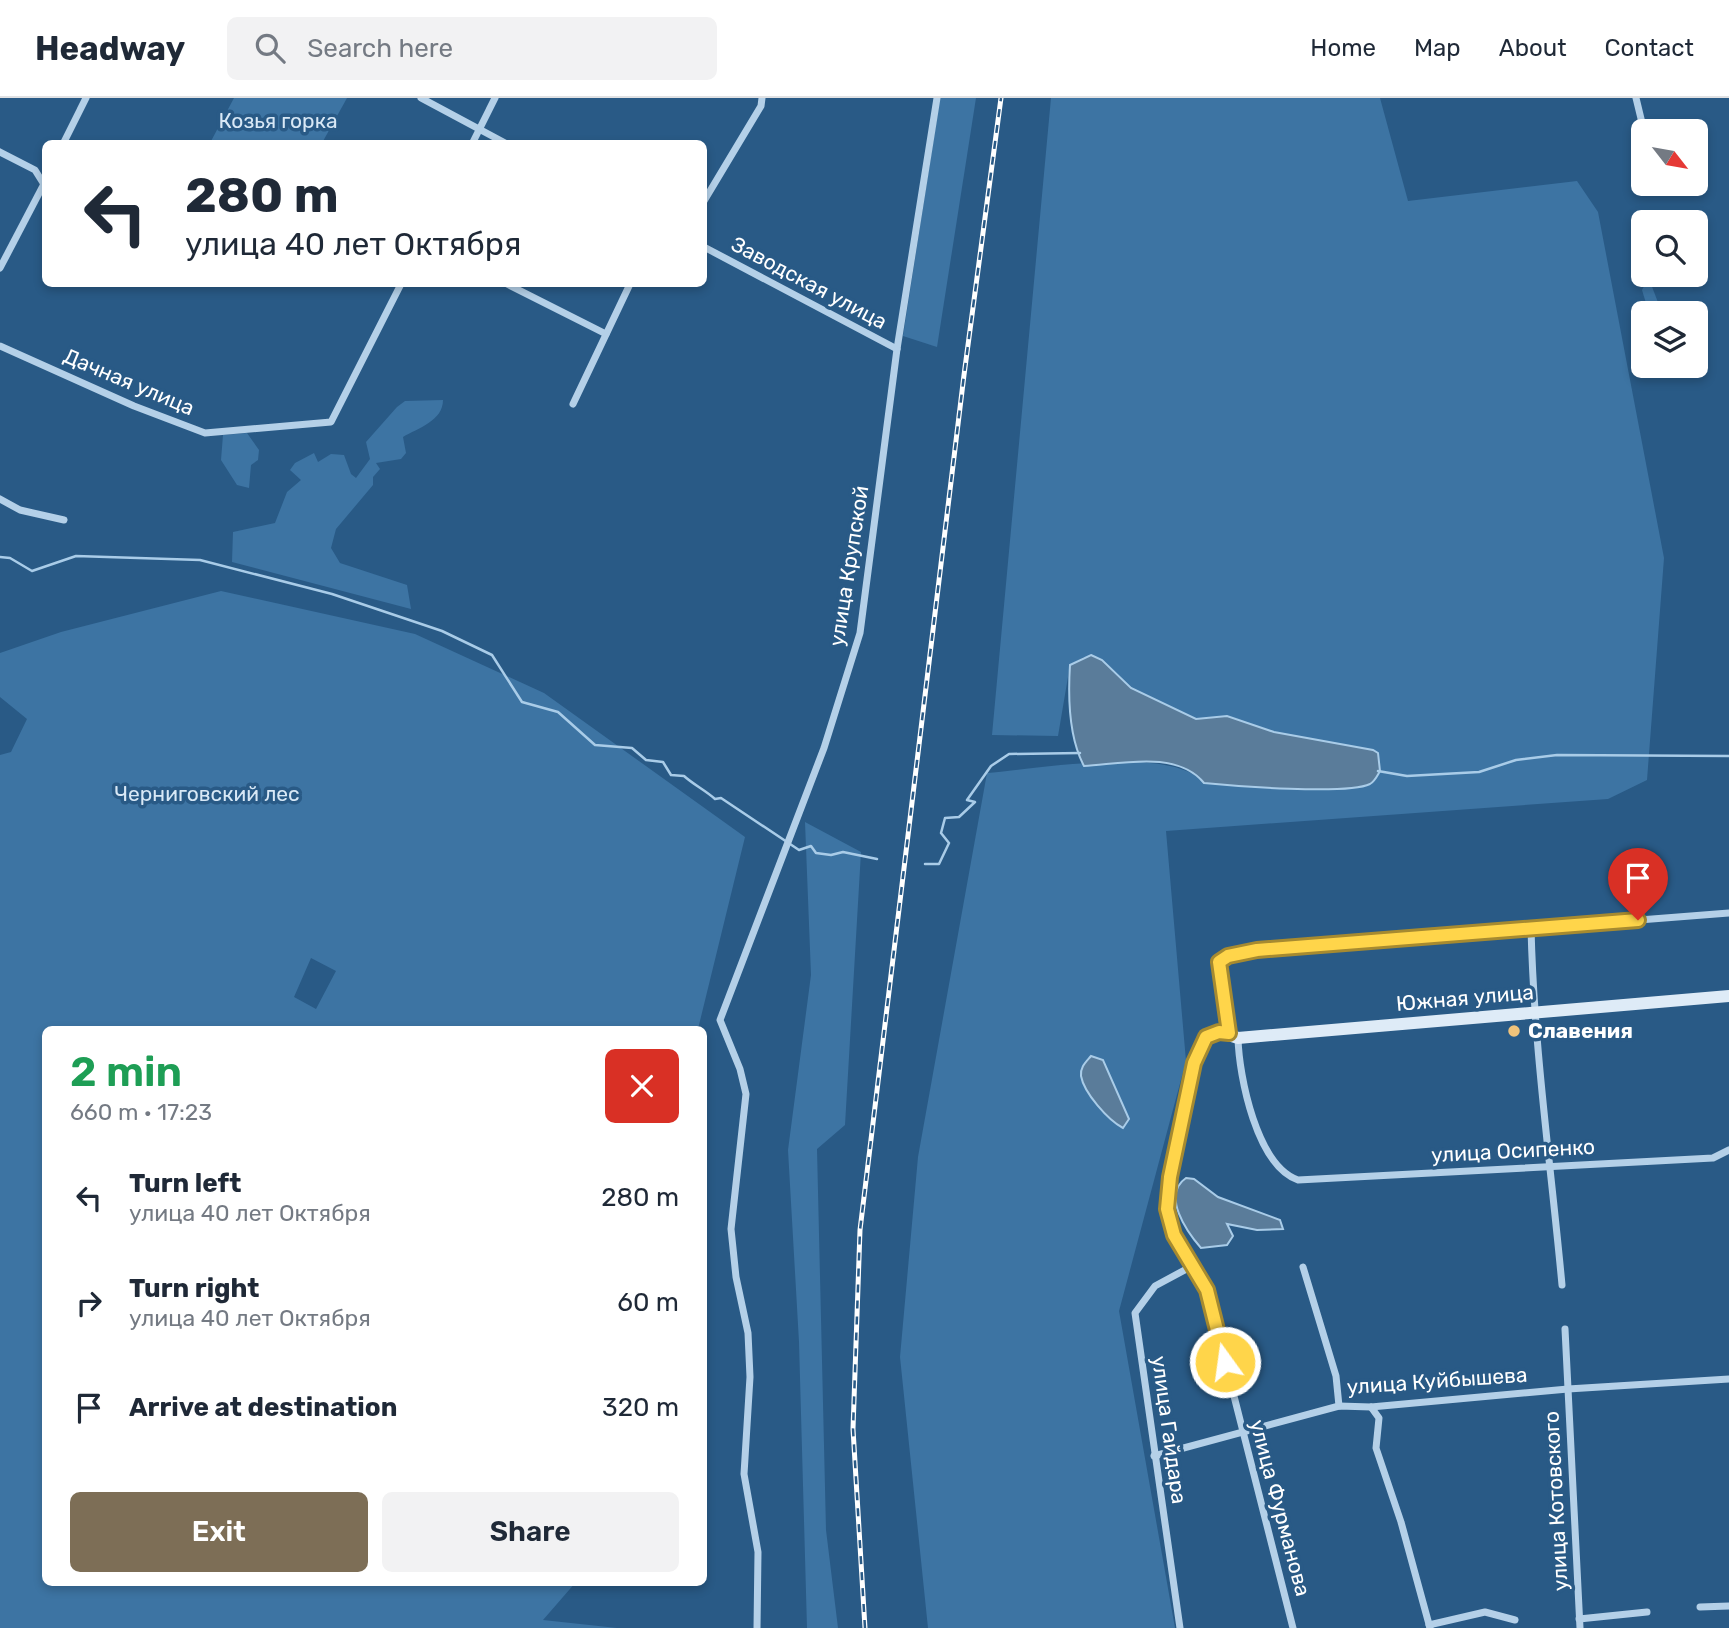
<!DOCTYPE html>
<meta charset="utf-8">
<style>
body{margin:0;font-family:Rubik,sans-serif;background:#f2f2f3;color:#1f2937;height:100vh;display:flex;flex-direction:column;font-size:26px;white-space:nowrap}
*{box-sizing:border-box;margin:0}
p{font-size:23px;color:#747a83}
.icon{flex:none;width:38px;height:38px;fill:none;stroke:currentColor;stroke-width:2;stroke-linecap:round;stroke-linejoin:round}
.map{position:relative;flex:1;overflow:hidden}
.details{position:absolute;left:42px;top:928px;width:665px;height:560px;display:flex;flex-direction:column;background:#fff;border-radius:10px;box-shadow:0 4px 10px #0003}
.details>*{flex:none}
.guide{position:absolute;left:42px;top:42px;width:665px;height:147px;border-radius:10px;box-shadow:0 4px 10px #0003;background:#fff;color:#1f2937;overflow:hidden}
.needle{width:46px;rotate:121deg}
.buttons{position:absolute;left:1631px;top:21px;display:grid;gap:14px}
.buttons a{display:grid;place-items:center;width:77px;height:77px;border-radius:10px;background:#fff;box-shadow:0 4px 10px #0003;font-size:35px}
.pin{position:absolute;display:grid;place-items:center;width:60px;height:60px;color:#fff;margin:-72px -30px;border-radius:50% 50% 50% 0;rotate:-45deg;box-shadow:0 0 7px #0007}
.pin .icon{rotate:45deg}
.me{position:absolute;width:77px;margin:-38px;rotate:346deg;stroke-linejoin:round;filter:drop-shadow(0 0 5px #0008)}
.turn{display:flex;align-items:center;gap:24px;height:147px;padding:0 28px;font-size:32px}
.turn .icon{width:91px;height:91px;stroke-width:2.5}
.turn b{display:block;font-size:49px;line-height:60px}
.round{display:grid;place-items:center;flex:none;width:74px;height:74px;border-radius:10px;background:#f2f2f3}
.summary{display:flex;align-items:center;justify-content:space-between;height:119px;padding:0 28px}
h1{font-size:42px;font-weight:600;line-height:52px;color:#1e9e55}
.action{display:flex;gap:14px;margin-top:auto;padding:14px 28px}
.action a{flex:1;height:80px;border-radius:10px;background:#7d6e56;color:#fff;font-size:28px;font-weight:600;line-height:80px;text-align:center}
.action a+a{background:#f2f2f3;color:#1f2937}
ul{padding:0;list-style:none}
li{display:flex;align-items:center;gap:21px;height:105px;padding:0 28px}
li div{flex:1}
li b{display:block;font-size:26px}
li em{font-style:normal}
header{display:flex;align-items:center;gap:42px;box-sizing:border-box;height:98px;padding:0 35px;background:#fff;border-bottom:2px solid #e0e1e3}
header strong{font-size:33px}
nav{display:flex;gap:38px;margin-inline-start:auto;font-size:24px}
.search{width:490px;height:63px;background:#f2f2f3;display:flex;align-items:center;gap:18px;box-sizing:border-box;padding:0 24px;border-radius:10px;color:#747a83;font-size:26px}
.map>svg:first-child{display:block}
</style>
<header>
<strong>Headway</strong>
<div class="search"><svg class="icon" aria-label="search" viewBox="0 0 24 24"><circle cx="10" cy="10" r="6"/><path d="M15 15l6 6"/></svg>Search here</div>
<nav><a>Home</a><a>Map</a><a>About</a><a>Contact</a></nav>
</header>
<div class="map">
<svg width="1729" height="1530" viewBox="0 0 1729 1530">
<rect width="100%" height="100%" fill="#295a86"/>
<!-- green -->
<g fill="#3d74a3" fill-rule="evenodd">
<path d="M234,0h113l-25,45h-112z"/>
<path d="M940,0h36l-39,249 -34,-11z"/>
<path d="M1051,0h329l28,103 169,-20 21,31 66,346 -17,222 -39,19 -442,32 20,230 -67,250 56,317h-247l-28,-271 18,-200 69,-384c49,-4 186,-28 217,10l43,4 106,1 20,-38 -99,-18 -47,-16 -31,3 -65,-31 -29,-28 -18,-3 -14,8 -12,71 -66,-1z"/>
<path d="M1646,185l5,1 11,29h-13l-7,-23z"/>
<path d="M443,302c0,21 -25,28 -40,37l3,16 -5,6 -25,4 4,6 -7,8v8l-37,44 -5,19 9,15 67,22 4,24 -179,-47 1,-30 42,-9 12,-31 14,-12 -11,-10 5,-7 19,-10 4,9 13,-8 13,1 7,19 5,4 14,-19 -4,-17 31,-35 8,-6z"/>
<path d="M247,335l12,17 -1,10 -7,5 -2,23 -12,-3 -16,-25 2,-25z"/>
<path d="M221,493l194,43 129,59 201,144 -47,192h-652v553h530l-33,38 74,8h-617v-873l11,-3 16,-33 -27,-22v-44l61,-21zM311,860l25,13 -20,38 -22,-12z"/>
<path d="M805,724l56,30 -16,273 -28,24 9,381 12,98h-31l-8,-286 -11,-192 23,-175z"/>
</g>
<!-- water -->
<g fill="#5a7c9a" stroke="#a9cce8" stroke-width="2">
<path d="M1091,557l11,5 29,28 65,31 31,-3 47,16 99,18 5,3 2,18c-3,5 -5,10 -10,13 -23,11 -136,2 -166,-1 -27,-33 -83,-19 -120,-17 -15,-28 -16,-70 -14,-101z"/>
<path d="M1091,958l12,4 26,59 -6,9c-15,-8 -39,-35 -42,-52 -1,-9 5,-14 10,-20z"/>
<path d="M1186,1080l8,1 24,18 62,23 3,9 -26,1 -30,-6 6,12 -6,9 -26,3c-14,-16 -40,-53 -15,-70z"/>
</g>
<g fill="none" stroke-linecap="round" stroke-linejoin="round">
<!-- stream -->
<g stroke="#a9cce8" stroke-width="2.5">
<path d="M0,459l10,1 22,13 44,-15 124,4 132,34 110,37 50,24 30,47 36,10 37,33 37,3 14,12 17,2 8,13 13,1c10,9 21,14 31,23l6,-1 78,52 12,-4 5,7 15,2 12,-3 34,7"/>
<path d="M1378,673l29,5 72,-4 37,-12 41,-5 172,1"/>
<path d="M925,766h14l10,-21 -8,-10 4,-15 14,-1 16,-15 -8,-2 24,-34 18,-12 71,-1"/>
</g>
<!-- street -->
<g stroke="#b4d0e8" stroke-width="7">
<path d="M421,0l86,46"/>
<path d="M1636,0l8,33"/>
<path d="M63,46l23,-46"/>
<path d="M472,46l23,-46"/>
<path d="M0,54l35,18 10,16"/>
<path d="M1635,70l8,-6"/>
<path d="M704,103l57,-95 1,-8"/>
<path d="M704,149l193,102"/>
<path d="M0,170l46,-88"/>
<path d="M507,186l99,50"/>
<path d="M0,248l134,60 71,27 126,-11 70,-138"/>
<path d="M573,306l57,-120"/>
<path d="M0,401l20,11 44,10"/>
<path d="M1531,830c3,121 20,238 31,357"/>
<path d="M1229,935l-10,-71 9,-6 29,-6 472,-37"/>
<path d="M1206,939l-12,26 -25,113 -2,33 7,26 33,55 86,338"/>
<path d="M1238,940c1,39 19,128 60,142l415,-22 16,-8"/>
<path d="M1303,1169l33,109 3,30"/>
<path d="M1565,1231l15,299"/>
<path d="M1371,1309l8,11 -3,30 25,74 29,106"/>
<path d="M1154,1358l185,-50 32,1 197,-18 161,-10"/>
<path d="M1700,1509l29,-1"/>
<path d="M1579,1521l68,-7"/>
<path d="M1429,1527l56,-13 30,8"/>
<path d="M757,1530l1,-76 -14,-78 6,-97 -2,-44 -12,-56 -5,-48 15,-135 -6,-25 -20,-49 104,-272 36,-115 37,-284 40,-251"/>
<path d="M1180,1530l-45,-315 20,-27 39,-21"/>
</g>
<!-- secondary -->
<path stroke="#deebf7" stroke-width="12" d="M1206,939l13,-5 19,6 491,-42"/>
<defs>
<path id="rail" d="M865,1530l-12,-199 7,-199 104,-855 37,-277"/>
</defs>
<!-- rail casing -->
<use href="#rail" stroke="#fff" stroke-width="5"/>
<!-- rail -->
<use href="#rail" stroke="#295a86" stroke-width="2.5" stroke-dasharray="8" stroke-linecap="butt"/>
</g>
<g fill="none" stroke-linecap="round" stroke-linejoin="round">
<defs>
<path id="route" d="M1225,1264l-18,-72 -33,-55 -7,-26 3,-32 24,-114 12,-26 13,-5 10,1 -10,-71 9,-6 29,-6 381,-30"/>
</defs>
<!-- route casing -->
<use href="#route" stroke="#a68a30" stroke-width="18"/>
<!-- route -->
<use href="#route" stroke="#ffd54a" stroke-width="12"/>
</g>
<!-- markers -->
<circle fill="#efc37b" stroke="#295a86" stroke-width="2.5" cx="1514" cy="933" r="7"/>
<g text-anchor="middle" stroke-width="7" stroke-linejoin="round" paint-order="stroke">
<!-- park labels -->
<g font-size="21" fill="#d8e8f6" stroke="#295a86">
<text x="278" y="30">Козья горка</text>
<text x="207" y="703">Черниговский лес</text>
</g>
<!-- street labels -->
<g font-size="21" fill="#fff" stroke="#295a86">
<text transform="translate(809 185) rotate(28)" y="7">Заводская улица</text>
<text transform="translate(129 284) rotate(23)" y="7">Дачная улица</text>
<text transform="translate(849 468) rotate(-81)" y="7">улица Крупской</text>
<text transform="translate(1465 900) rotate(-5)" y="7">Южная улица</text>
<text transform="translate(1513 1053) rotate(-3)" y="7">улица Осипенко</text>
<text transform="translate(1437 1283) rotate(-4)" y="7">улица Куйбышева</text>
<text transform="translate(1169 1332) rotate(82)" y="7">улица Гайдара</text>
<text transform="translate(1556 1403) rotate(-93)" y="7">улица Котовского</text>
<text transform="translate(1280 1410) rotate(75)" y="7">улица Фурманова</text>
</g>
<!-- poi labels -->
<g font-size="21" font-weight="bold" fill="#fff" stroke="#295a86" text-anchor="start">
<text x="1528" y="940">Славения</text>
</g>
</g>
</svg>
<div class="buttons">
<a><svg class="needle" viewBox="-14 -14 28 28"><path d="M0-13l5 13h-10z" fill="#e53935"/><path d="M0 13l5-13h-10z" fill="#747a83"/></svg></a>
<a><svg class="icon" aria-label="search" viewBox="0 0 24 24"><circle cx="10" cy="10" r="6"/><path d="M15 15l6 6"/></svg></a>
<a><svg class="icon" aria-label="layers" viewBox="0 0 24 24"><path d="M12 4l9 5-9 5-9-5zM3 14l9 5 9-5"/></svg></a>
</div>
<div class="pin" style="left:1638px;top:822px;background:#d93025"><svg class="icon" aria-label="arrive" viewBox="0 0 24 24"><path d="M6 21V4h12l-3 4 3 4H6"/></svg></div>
<svg class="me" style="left:1225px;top:1264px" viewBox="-20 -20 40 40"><circle r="17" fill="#ffd54a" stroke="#fff" stroke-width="3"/><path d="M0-11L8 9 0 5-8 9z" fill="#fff"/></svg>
<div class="guide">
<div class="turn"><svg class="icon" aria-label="left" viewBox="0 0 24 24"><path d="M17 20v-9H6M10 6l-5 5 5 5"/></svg><div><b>280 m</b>улица 40 лет Октября</div></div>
</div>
<section class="details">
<div class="summary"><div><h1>2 min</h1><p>660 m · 17:23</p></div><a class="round" style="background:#d93025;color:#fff"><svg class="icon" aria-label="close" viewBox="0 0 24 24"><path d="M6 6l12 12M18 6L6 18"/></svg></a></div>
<ul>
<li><svg class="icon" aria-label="left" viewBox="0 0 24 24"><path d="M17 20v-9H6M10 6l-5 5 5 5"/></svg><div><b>Turn left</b><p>улица 40 лет Октября</p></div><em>280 m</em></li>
<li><svg class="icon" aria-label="right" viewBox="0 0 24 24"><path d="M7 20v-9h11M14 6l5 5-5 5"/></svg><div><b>Turn right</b><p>улица 40 лет Октября</p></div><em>60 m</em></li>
<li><svg class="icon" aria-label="arrive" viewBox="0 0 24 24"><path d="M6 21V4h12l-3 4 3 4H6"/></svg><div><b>Arrive at destination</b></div><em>320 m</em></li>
</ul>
<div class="action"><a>Exit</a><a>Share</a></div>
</section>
</div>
